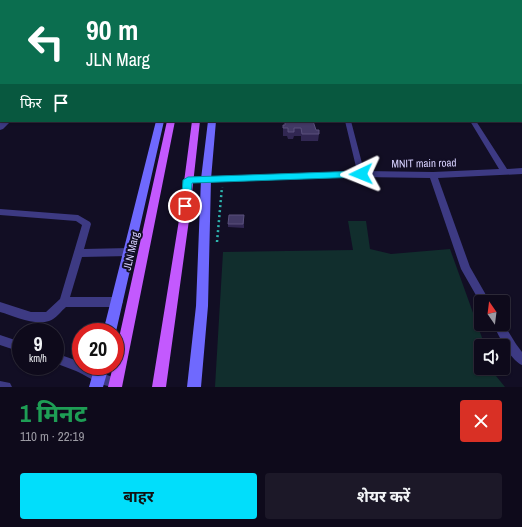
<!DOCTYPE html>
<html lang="hi">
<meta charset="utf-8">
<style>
body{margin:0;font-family:"Archivo Narrow","Noto Sans Devanagari",sans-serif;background:#1c1828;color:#f1f3f6;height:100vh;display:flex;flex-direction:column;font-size:15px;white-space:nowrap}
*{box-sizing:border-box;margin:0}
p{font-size:13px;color:#9b9aa3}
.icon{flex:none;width:22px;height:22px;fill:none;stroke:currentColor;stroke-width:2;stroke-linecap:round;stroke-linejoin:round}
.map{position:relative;height:387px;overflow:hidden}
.drawer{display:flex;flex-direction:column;background:#0e0a1b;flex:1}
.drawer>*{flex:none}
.banner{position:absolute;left:0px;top:0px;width:522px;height:122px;box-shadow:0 1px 3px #0004,0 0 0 1px #2e2b3a;background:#0b6e4f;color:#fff;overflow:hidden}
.needle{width:26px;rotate:346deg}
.tools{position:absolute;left:474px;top:295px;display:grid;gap:8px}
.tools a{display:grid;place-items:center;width:36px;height:36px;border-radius:4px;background:#0e0a1b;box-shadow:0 1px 3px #0004,0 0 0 1px #2e2b3a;font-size:20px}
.speed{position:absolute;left:12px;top:323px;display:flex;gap:8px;font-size:20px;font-weight:700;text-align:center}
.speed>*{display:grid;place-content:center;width:52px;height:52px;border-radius:50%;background:#0e0a1b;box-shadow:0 1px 3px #0004,0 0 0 1px #2e2b3a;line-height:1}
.speed small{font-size:10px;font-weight:400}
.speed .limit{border:6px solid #d22;background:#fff;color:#111}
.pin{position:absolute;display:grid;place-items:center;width:34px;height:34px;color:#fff;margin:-17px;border:2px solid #fff;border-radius:50%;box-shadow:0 1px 4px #0007}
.me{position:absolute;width:44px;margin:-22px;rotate:268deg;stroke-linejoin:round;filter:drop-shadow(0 0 3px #0008)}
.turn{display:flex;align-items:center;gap:14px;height:84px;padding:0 20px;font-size:18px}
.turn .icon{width:52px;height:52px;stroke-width:2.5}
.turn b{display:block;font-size:28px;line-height:34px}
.then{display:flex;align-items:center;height:38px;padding:0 20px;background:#0003;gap:8px;font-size:15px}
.round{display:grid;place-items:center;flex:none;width:42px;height:42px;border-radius:4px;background:#1c1828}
.overview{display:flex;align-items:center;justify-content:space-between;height:68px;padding:0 20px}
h1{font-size:24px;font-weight:700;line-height:30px;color:#1e9e55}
.action{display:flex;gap:8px;margin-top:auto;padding:8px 20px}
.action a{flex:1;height:46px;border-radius:4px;background:#01defb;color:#111;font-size:16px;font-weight:700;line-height:46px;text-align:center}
.action a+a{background:#1c1828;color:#f1f3f6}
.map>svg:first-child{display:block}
</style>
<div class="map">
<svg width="522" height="387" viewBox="0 0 522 387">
<rect width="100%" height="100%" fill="#120e24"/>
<!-- green -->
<path fill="#112e2d" d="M348,221h18l4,28 21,5 59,-5 35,97h-4v22h12l3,8 9,11h-290l8,-135 130,-2z"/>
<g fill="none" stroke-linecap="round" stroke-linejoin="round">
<!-- path -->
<path stroke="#2fb5af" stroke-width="2.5" stroke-dasharray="2 3" stroke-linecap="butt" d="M217,242l5,-55"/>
<!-- lane -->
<g fill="#3d3a83" fill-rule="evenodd">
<path d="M6,0h6l-6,1z"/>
<rect x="319" y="0" width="4" height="1"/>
<rect x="502" y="0" width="5" height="1"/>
<rect x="0" y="4" width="1" height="2"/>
<rect x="521" y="10" width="1" height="2"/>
<rect x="521" y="16" width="1" height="4"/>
<path d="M345,121h6l13,50 69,1 66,-3 -29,-48h6l31,48 15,-1v6l-84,4 32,89 20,35h-9v2l-20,-35 -31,-91 -69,-1 -173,6 -4,-3 4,-3 169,-6z"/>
<path d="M0,209l78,6 12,7 1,2 -7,25 45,-1 3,1 2,3 -2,3 -3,1 -47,1 -12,40h48l3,2 2,3 -2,3 -3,2h-52c-5,4 -10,12 -17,14 -14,5 -35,-5 -49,-9v-10l31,10h15l14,-13 22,-74 -6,-4 -76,-6z"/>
<path d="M503,323l13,21 6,8v13c-11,-4 -24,-30 -29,-41h10z"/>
<path d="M0,335l21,7v10l-21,-7z"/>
<path d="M55,353l26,9v4h8l13,7 18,7 2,4 -2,3c-21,0 -26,-8 -44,-16 -7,-3 -14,-5 -21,-8z"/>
<path d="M0,381l10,2 2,4h-12z"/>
</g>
<!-- street -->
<path fill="#3d3a83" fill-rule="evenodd" d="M2,121h9l-8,8 -3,1v-8z"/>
<!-- secondary -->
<g fill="#6f69fe" fill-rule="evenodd">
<rect x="185" y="0" width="6" height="1"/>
<rect x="220" y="0" width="6" height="1"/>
<path d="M156,121h8l-49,215v-4h-12z"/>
<path d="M208,121h8l-5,58 -3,127 -7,81h-14l9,-81 5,-127z"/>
<path d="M95,366h14l-6,21h-14z"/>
</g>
<!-- primary -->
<g fill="#c359fe" fill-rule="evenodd">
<rect x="193" y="0" width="6" height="1"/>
<rect x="210" y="0" width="6" height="1"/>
<path d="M167,121h8l-53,266h-14l5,-21h2v-10z"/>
<path d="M192,121h8l-11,99 -23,167h-14l27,-167z"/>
</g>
</g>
<!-- wall -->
<g fill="#312752">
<rect x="274" y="0" width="21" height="1"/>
<rect x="329" y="0" width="34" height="1"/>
<rect x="382" y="0" width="54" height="1"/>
<path d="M449,0h42l-1,1h-40z"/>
<path d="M521,40h1v10l-1,1z"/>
<path d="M521,51h1v29l-1,-1z"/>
<path d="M522,97v18l-1,-1v-15z"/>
<path d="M285,121l31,9 3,4 -1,7h-17v-5h-7l-1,3h-5l-1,-3h-4v-11h2z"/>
<path d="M244,219v9l-16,-1v-3z"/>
</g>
<!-- building -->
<g fill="#423965" stroke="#5a517d">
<rect x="521" y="51" width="1" height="12"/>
<path d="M285,121h28l3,9h3v4h-17l-1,-6h-7v4h-6v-4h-5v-3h2z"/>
<path d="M229,215h15l-1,9h-15z"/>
</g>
<!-- route -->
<path fill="#01defb" stroke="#0190a3" d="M361,171l4,3 -4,3 -169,6 -2,23 -5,4 -4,-4 2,-26 5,-3z"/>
<g text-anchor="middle" stroke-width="4" stroke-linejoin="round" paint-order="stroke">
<!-- street labels -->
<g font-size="11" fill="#d7d1ff" stroke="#120e24">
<text transform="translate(424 163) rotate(-1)" y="4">MNIT main road</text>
<text transform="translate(131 251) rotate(-77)" y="4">JLN Marg</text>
</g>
</g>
</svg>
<div class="tools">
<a><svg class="needle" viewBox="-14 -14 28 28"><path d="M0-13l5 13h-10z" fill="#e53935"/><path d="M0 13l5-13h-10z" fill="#9b9aa3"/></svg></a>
<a><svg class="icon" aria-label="sound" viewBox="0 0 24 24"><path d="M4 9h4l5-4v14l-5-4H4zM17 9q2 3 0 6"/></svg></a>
</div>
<div class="speed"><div>9<small>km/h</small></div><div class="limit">20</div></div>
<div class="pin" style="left:185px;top:206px;background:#d93025"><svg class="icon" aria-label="arrive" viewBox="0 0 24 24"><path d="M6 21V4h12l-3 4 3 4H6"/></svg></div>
<svg class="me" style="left:361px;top:174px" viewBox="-20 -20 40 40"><path d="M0-17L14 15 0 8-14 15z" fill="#01defb" stroke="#fff" stroke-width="4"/></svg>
<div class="banner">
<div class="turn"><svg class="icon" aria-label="left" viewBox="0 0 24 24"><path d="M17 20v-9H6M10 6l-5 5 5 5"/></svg><div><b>90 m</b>JLN Marg</div></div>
<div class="then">फिर<svg class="icon" aria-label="arrive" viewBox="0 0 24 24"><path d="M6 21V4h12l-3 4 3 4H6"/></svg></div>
</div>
</div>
<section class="drawer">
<div class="overview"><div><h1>1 मिनट</h1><p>110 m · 22:19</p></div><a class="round" style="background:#d93025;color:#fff"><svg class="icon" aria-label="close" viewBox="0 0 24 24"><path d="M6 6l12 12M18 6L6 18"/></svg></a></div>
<div class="action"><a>बाहर</a><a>शेयर करें</a></div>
</section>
